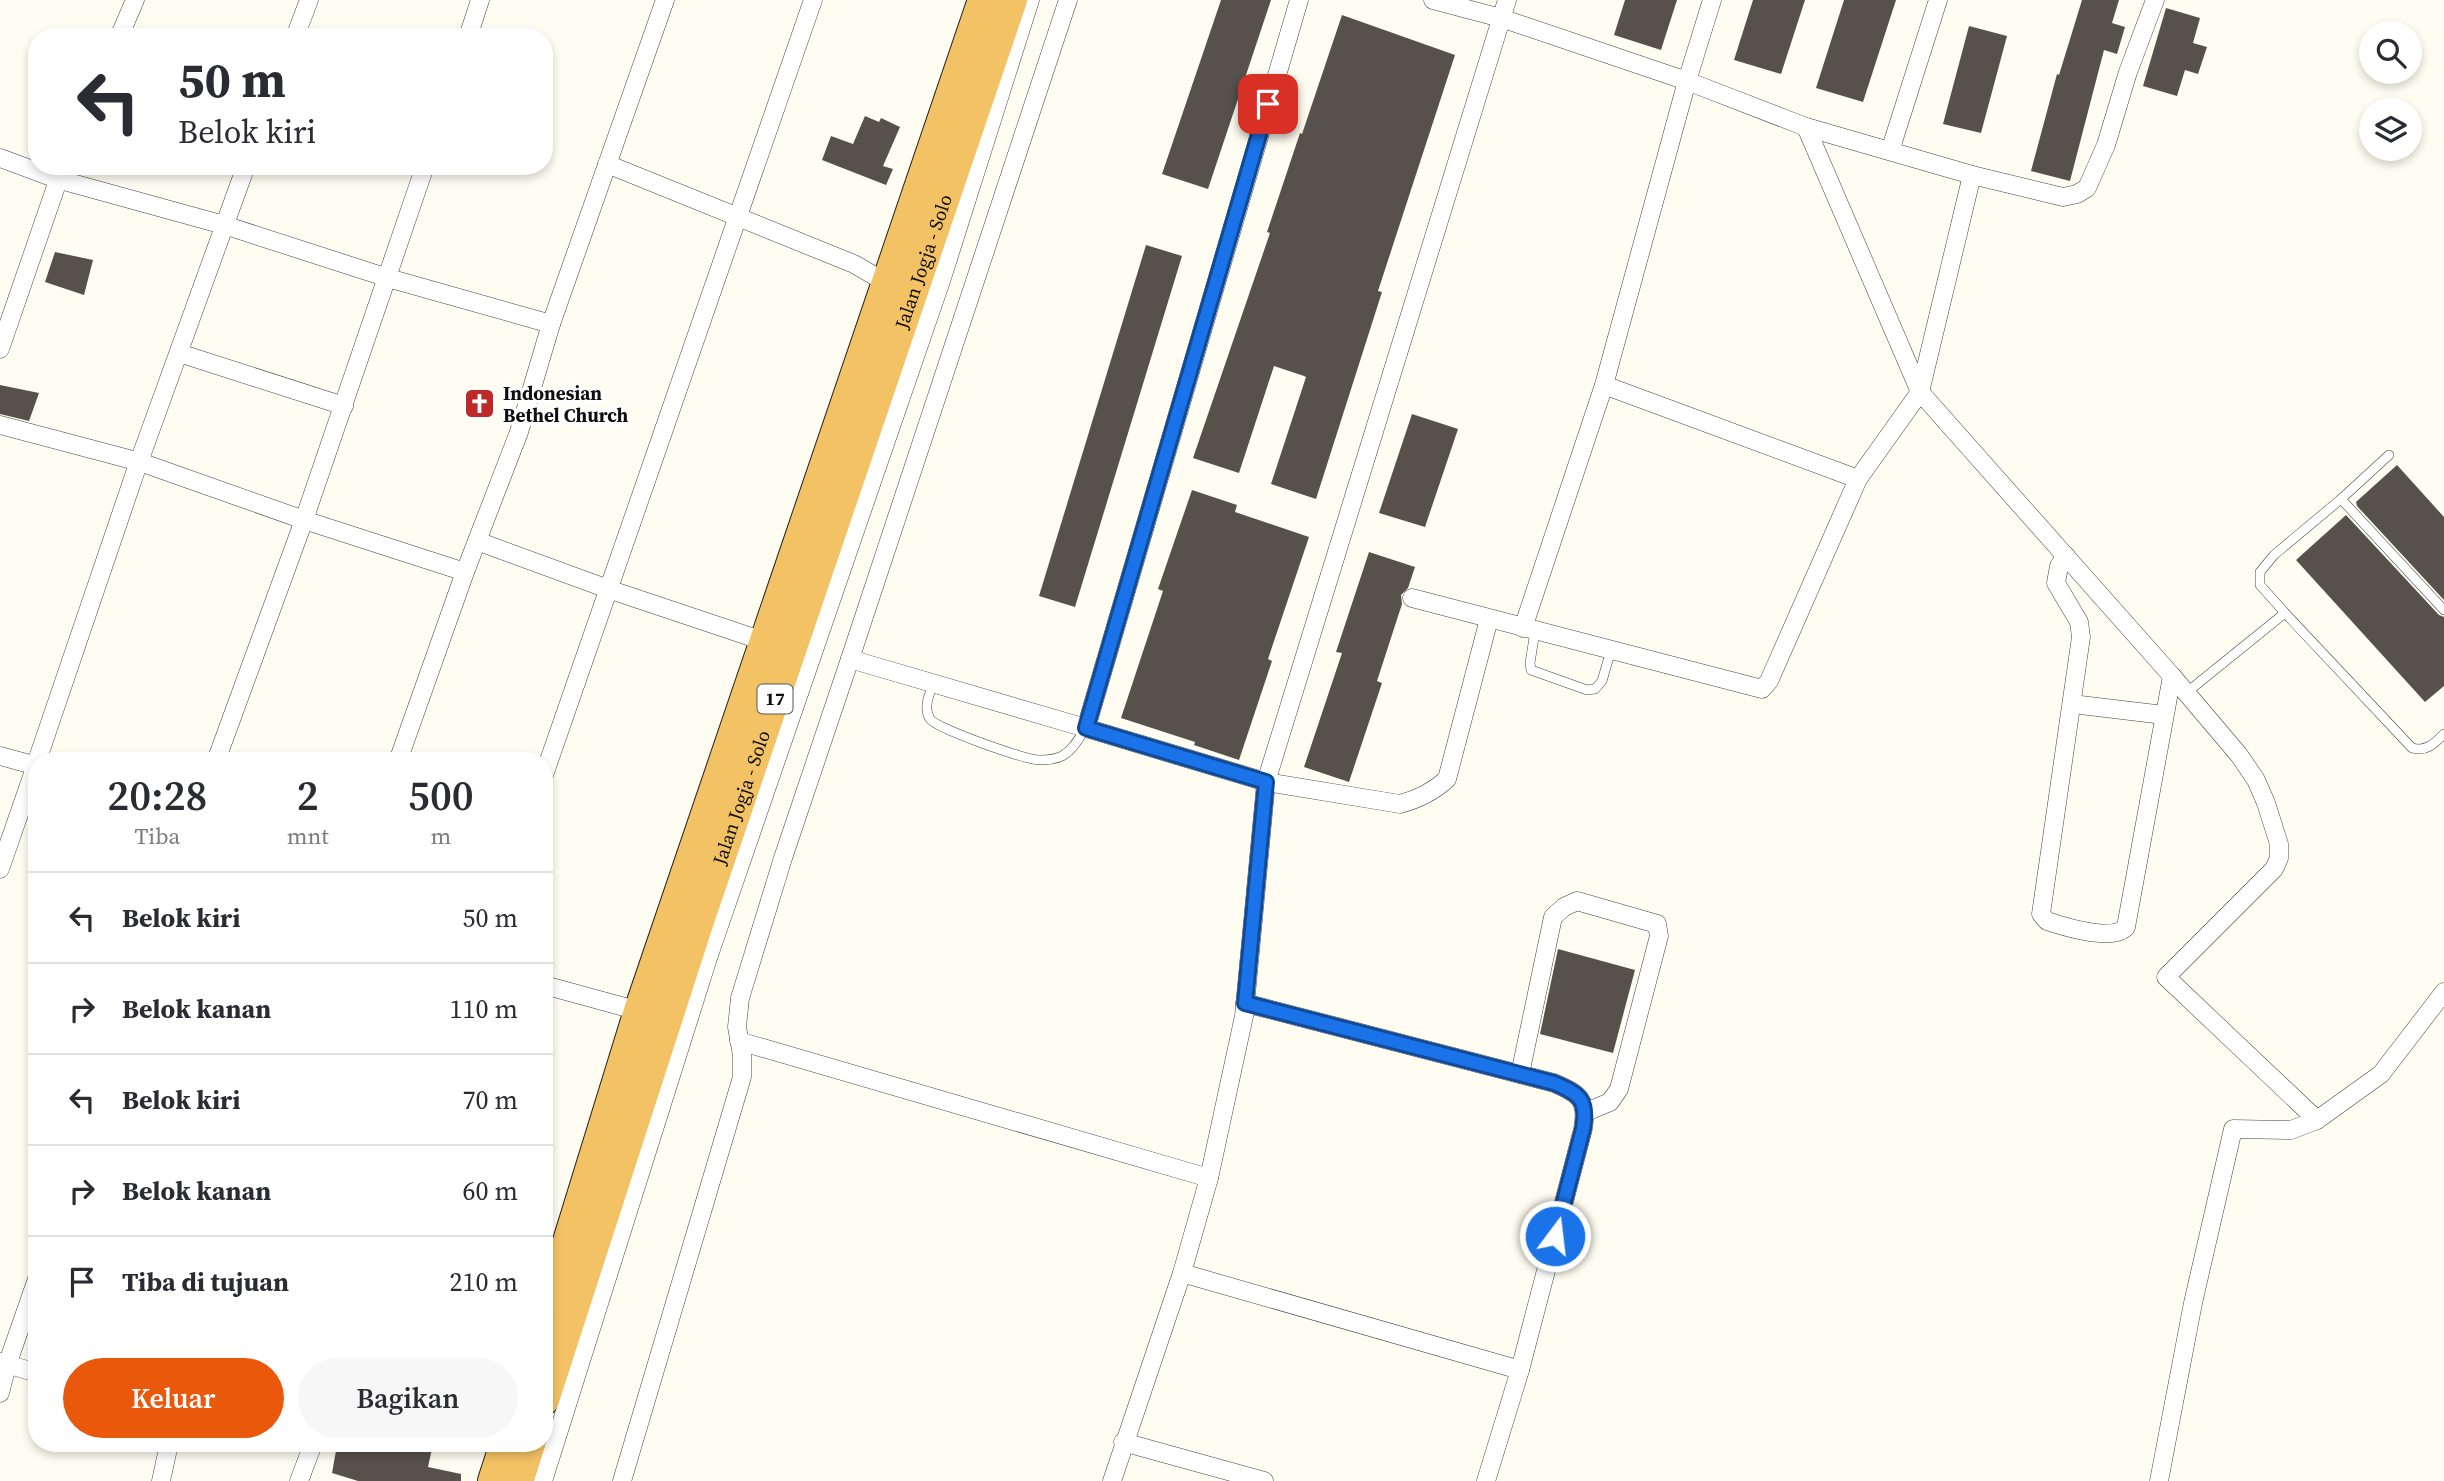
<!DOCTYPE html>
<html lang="id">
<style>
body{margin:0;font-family:"Source Serif 4",serif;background:#f7f7f7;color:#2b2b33;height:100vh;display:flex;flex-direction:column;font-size:26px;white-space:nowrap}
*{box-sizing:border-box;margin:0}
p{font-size:23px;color:#7c7c81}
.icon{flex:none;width:38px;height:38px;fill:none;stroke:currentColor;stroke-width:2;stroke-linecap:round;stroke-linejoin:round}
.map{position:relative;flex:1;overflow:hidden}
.drawer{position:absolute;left:28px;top:752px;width:525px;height:700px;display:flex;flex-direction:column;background:#fff;border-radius:28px;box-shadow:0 4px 10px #0003}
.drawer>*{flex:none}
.guide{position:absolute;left:28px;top:28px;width:525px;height:147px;border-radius:28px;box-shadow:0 4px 10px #0003;background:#fff;color:#2b2b33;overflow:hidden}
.controls{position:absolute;left:2359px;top:21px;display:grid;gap:14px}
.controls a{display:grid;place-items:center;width:63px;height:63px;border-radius:50%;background:#fff;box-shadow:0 4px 10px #0003;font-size:35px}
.pin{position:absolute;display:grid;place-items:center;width:60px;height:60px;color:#fff;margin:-30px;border-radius:14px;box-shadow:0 4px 10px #0006}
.me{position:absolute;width:77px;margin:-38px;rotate:15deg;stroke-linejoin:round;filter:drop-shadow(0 0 5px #0008)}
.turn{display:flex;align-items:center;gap:24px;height:147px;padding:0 35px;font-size:32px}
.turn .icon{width:91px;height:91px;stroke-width:2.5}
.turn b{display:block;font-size:49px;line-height:60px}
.eta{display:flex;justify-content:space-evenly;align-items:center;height:119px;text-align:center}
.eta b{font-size:42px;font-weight:600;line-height:49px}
.action{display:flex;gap:14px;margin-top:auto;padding:14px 35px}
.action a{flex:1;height:80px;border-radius:42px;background:#ea580c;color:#fff;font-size:28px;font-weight:600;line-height:80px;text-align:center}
.action a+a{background:#f7f7f7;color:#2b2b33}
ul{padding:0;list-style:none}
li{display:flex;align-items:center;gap:21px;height:91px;padding:0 35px;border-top:2px solid #e1e1e2}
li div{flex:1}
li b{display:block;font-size:26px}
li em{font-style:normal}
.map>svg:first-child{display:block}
</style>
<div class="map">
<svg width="2444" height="1481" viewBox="0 0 2444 1481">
<rect width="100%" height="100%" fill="#fffdf1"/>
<!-- building -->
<g fill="#57514b">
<path d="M1221,0h50l-63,189 -46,-15z"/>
<path d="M1625,0h52l-16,50 -47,-15z"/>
<path d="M1753,0h52l-24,74 -47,-14z"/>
<path d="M1844,0h52l-33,102 -47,-14z"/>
<path d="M2082,0h37l-7,23 13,4 -8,27 -13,-4 -34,131 -39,-10 26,-97 2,1z"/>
<path d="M2166,8l34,10 -7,25 14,4 -9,27 -13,-4 -8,26 -34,-10z"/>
<path d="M1342,15l113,40 -77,236 4,1 -66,207 -45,-15 35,-107 -2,-1 -30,-10 -35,107 -46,-15 77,-225 -3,-1 33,-99 2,1z"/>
<path d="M1969,26l38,10 -26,97 -38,-9z"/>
<path d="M865,116l14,6 2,-4 19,9 -17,39 10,3 -7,16 -64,-25 9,-24 22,8z"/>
<path d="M1146,245l36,11 -107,351 -36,-11z"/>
<path d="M55,252l38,8 -9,35 -39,-13z"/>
<path d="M0,385l39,8 -10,28 -29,-7z"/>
<path d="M1412,414l46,15 -33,98 -46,-14z"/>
<path d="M2397,465l47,52v83l-87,-94 -1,-4z"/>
<path d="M1192,490l45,15 -2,7 74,25 -41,122 4,2 -33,99 -45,-15 1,-3 -74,-24 42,-127 -5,-2z"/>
<path d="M2346,515l93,100 5,2v69l-19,16 -129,-142z"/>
<path d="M1369,552l46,15 -7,21 -7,7 1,9 -25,77 5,2 -33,99 -45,-15 38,-114 -6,-1z"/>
<path d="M1558,949l77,21 -22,83 -73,-19z"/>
<path d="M349,1444h84l-5,23 33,7v7h-103l-26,-8 5,-28 12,3z"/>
</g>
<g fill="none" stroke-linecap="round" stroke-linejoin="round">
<defs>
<g id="service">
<path d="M2341,499l103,111"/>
<path d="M2285,613l127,135c14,4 22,-4 32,-14"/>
<path d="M1535,631l-5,32 1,7 56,20 8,-1 7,-8 9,-31"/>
<path d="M934,683c-5,11 -11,25 -4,36 7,10 96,41 110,41 6,0 16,-1 22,-4 11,-6 17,-18 24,-28"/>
<path d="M2186,693l99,-80 -25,-28v-13l14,-17 67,-56 48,-44"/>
</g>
<g id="minor">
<path d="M1068,0l-218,659 236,69"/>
<path d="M1433,0l68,18 186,63 119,46 166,48 91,22 14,-3 10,-6 19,-43 22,-73 27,-72"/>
<path d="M119,37l16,-37"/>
<path d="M295,37l14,-37"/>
<path d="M468,37l12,-37"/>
<path d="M1806,127l114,265 52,-217"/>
<path d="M1890,151l48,-151"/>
<path d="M0,158l57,21 167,46 164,53 163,46"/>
<path d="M607,164l247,100 31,18"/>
<path d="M0,349l63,-183"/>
<path d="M179,353l165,53"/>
<path d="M1604,385l254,94"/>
<path d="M0,425l140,37 164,58 161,52"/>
<path d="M477,541l131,48 158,53"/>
<path d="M2066,556l-7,10 -3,17 23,39 2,15 -40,277 6,7c18,6 66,21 79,6l46,-251"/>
<path d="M1412,598l350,91 7,-8 89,-202 62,-87 252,284 67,79 17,25 10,23 13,41v14l-5,11 -108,108 151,143"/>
<path d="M1489,619l-42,160c-14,13 -28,20 -47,25l-134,-22 241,-782"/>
<path d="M1523,628l81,-243 83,-304 25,-81"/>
<path d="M2072,704l92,11"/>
<path d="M0,756l37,10"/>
<path d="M37,761l99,-291 110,-304"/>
<path d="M216,761l88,-241 121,-354"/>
<path d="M398,761l67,-189 54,-140 32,-108 114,-324"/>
<path d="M544,775l269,-775"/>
<path d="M0,869l37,-107"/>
<path d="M544,985l95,26"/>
<path d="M1245,1003l309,80c26,11 34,17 29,46l-63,241 -34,111"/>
<path d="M739,1041l470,137 -27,95 -70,208"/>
<path d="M1520,1074l33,-157 11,-10 13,-6 80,23 2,12 -40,153 -9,13 -24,10"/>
<path d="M1209,1178l35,-162 22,-234 -180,-54 213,-728"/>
<path d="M1182,1273l338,97"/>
<path d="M0,1362l37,11"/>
<path d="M0,1393l7,-28 30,-86"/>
<path d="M1123,1442l141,39"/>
<path d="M161,1481l8,-37"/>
<path d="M299,1481l14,-37"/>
<path d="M543,1481l165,-523 233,-677 89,-281"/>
<path d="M622,1481l120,-404v-22l-5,-28 3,-29 43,-140 67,-199"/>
<path d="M2159,1481l34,-178 40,-174 58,1 26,-10 64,-46 63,-82"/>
</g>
<g id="trunk">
<path d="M544,1319l95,-308 344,-1011"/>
<path id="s1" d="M544,1400l154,-476 314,-924"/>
<path d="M493,1481l12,-37"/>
<path d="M518,1481l12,-37"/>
</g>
</defs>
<!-- service casing -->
<use href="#service" stroke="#424242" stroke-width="10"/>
<!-- minor casing -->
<use href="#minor" stroke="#424242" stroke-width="19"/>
<!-- trunk casing -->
<use href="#trunk" stroke="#202020" stroke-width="32"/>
<!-- service -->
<use href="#service" stroke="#fff" stroke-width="9"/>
<!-- minor -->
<use href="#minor" stroke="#fff" stroke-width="18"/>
<!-- trunk -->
<use href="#trunk" stroke="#f3c264" stroke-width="30"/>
</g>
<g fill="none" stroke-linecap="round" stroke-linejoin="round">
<defs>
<path id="route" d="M1268,104l-182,624 180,54 -21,221 309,80c26,11 34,17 29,46l-28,107"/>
</defs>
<!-- route casing -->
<use href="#route" stroke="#114b97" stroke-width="18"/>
<!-- route -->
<use href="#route" stroke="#1a73e8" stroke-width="12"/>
</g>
<!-- icons -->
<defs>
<symbol id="church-square" viewBox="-11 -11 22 22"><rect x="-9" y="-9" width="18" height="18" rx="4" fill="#bd2a29" stroke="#fff"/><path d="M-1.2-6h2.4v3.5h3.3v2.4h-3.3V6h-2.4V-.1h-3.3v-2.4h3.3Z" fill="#fff"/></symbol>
</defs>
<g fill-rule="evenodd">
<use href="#church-square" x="462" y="386" width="35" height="35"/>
</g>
<g text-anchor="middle" stroke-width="7" stroke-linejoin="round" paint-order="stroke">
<!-- shield labels -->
<rect fill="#fff" stroke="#575757" stroke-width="2" x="757.5" y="684.5" width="35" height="29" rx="5"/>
<g font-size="18" font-weight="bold" fill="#0f0f0f">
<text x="775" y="705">17</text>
</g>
<!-- street labels -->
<g font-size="19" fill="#0f0f0f" stroke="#fff">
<text dy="7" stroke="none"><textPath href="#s1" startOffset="1200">Jalan Jogja - Solo</textPath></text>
<text dy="7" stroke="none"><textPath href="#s1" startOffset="634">Jalan Jogja - Solo</textPath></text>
</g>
<!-- poi labels -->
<g font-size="19" font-weight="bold" fill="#0f0f0f" stroke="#fff" text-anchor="start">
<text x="503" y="400">Indonesian<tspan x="503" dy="22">Bethel Church</tspan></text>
</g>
</g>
</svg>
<div class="controls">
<a><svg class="icon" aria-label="search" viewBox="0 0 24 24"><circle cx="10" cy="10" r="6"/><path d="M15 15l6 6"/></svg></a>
<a><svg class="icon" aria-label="layers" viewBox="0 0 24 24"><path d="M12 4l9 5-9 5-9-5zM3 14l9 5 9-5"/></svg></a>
</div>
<div class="pin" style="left:1268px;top:104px;background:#d93025"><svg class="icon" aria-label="arrive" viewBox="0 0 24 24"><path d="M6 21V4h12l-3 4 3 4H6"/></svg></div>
<svg class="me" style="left:1555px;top:1236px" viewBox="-20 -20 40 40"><circle r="17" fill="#1a73e8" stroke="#fff" stroke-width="3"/><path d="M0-11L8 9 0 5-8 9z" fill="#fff"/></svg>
<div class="guide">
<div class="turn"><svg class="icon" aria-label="left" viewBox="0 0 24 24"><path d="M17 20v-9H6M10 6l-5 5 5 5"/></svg><div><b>50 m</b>Belok kiri</div></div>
</div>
<section class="drawer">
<div class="eta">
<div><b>20:28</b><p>Tiba</p></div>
<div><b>2</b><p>mnt</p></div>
<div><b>500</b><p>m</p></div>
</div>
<ul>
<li><svg class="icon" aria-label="left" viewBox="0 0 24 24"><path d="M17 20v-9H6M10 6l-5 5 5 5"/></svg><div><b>Belok kiri</b></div><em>50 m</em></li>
<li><svg class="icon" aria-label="right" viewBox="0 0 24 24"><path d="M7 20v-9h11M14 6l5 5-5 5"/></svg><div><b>Belok kanan</b></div><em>110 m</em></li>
<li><svg class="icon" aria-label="left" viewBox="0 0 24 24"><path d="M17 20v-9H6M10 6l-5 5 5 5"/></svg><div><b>Belok kiri</b></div><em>70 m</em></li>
<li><svg class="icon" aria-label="right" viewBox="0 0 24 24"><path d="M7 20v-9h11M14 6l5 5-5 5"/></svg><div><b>Belok kanan</b></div><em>60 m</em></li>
<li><svg class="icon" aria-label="arrive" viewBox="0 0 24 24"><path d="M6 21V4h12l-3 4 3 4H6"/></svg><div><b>Tiba di tujuan</b></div><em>210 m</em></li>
</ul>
<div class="action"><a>Keluar</a><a>Bagikan</a></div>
</section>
</div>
